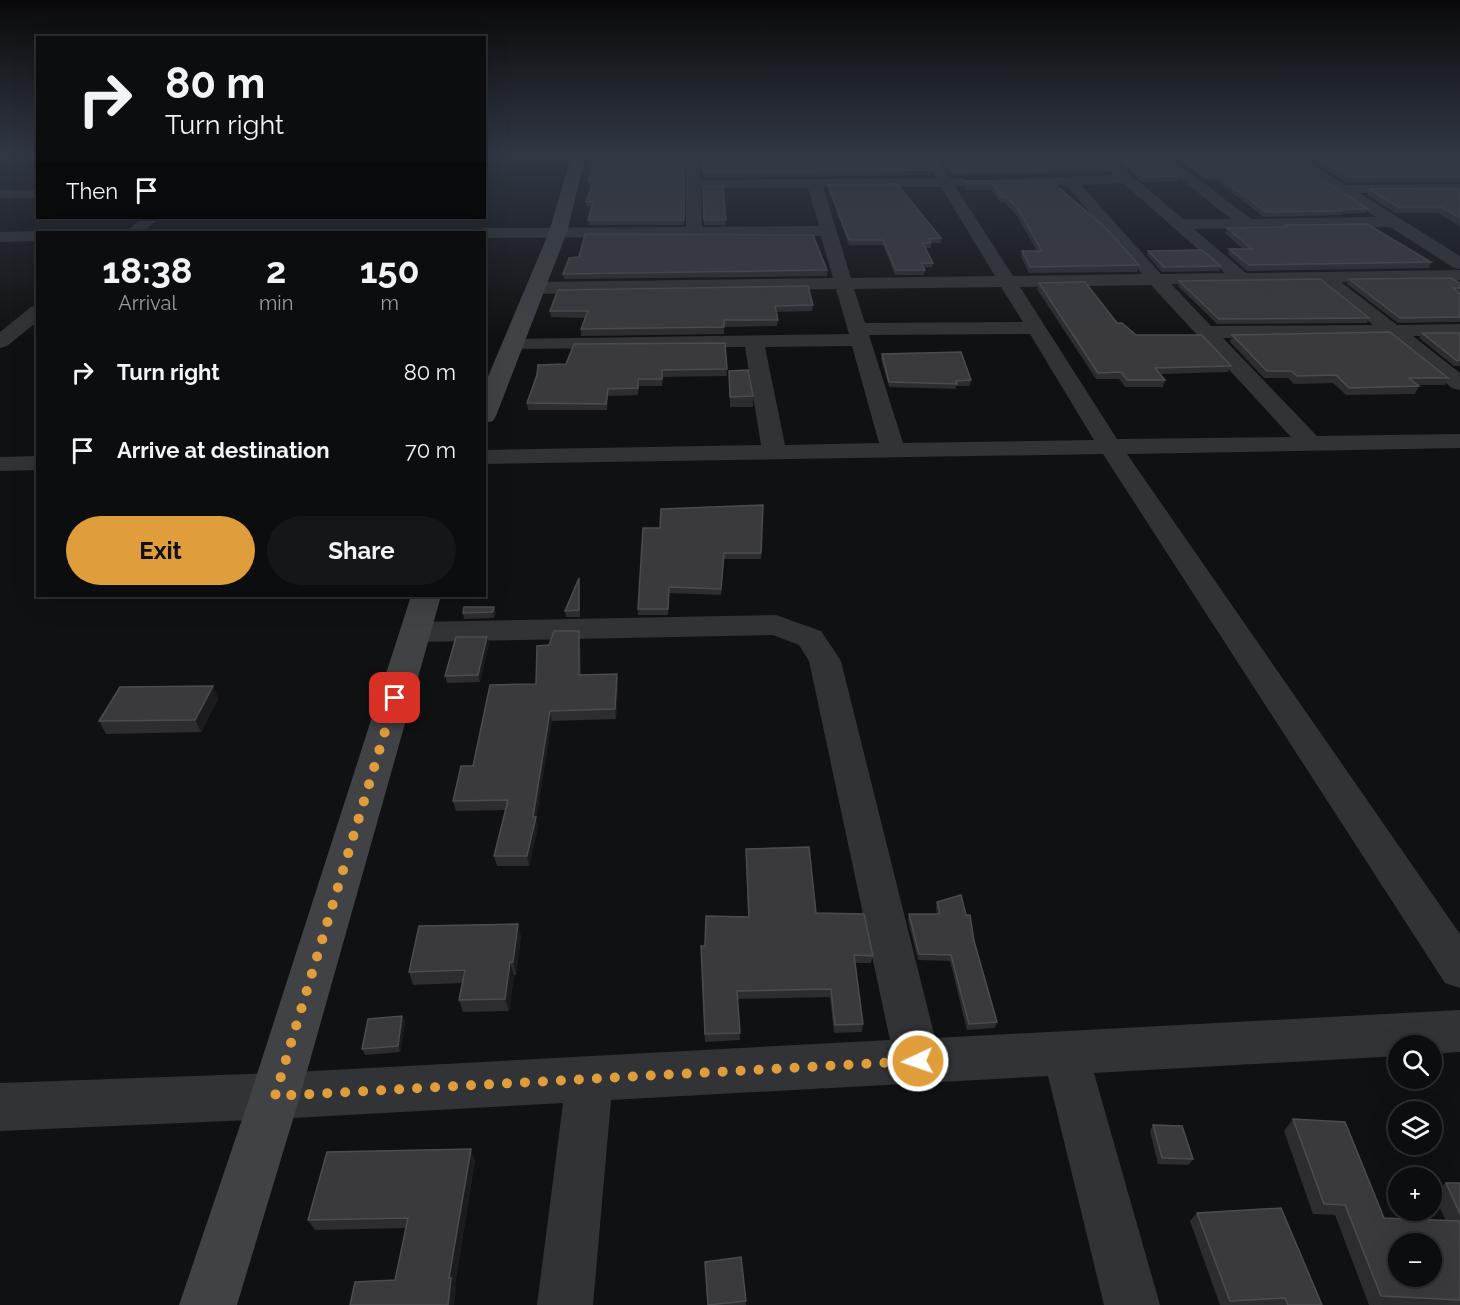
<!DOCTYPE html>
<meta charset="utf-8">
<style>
body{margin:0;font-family:Raleway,sans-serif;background:#151617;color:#f1f3f6;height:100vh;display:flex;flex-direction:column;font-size:22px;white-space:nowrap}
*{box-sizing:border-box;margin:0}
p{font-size:20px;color:#9a9c9e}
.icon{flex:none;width:33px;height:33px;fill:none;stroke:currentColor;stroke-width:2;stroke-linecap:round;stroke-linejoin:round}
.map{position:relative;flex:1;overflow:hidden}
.side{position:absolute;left:36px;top:231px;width:450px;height:366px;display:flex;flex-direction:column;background:#0c0d0e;border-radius:0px;box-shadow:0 6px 24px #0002,0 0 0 2px #2c2d2e}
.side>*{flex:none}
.hud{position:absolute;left:36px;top:36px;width:450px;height:183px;border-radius:0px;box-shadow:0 6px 24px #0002,0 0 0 2px #2c2d2e;background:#0c0d0e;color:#f1f3f6;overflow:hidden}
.tools{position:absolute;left:1388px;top:1035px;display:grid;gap:12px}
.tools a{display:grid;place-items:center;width:54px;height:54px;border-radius:50%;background:#0c0d0e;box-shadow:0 6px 24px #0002,0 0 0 2px #2c2d2e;font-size:30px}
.pin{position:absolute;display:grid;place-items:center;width:51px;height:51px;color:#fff;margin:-26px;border-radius:12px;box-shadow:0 3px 9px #0006}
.me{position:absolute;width:66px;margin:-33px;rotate:267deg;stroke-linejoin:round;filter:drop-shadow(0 0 4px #0008)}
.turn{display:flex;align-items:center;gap:21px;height:126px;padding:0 30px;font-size:27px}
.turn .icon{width:78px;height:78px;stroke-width:2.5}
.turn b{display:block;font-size:42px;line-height:51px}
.then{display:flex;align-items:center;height:57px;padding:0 30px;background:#0003;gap:12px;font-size:22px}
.eta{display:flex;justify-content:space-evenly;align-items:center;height:102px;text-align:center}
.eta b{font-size:36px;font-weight:700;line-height:42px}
.button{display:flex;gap:12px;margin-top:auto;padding:12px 30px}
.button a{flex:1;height:69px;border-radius:36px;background:#df9e3b;color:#111;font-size:24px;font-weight:700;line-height:69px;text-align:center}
.button a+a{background:#151617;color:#f1f3f6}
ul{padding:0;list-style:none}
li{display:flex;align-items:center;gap:18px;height:78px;padding:0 30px}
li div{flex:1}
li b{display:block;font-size:22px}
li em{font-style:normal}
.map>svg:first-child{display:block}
</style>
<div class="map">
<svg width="1460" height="1305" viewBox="0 0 1460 1305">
<rect width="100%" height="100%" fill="#101112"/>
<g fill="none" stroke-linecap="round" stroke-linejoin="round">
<!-- street -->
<g fill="#323336" fill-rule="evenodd">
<path d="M686,154h14l1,26 235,-2 -15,-24h14l15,24h12l7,4 -2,3 -12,1 58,90 129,-2 -76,-89 -57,1 -5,-1 -2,-3 2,-3 110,-4 -23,-21h15l77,65h48l-81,-65h16l85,65 125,-2 -96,-63h153l2,3 -7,4 -119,1 36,23 115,-1v8l-101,1 101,63v13l-6,-1 -64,-41 -196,2 52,44 214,-3v10l-119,2 56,43 63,-1v12h-47l47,37v17l-8,-2 -64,-51 -165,1 94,98 143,-2v14l-333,6 333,480v54l-15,-5 -342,-529 -619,10v-14l277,-5 -16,-98 -232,2 -7,-2 -3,-4 3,-4 343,-5 -13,-45 -301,5 -6,-2 -3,-4 3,-4 6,-2 298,-4 -12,-42 -337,2v-6h-8l8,-4 202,-1zM1123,183l102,90 -64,1 -80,-89zM823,187h118l54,89 -144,2zM701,188h107l11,38 -117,1zM1319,282l54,43 -162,1 -40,-42zM1151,285l140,152 -174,2 -97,-152zM1001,287l22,35 -158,1 -11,-34zM1030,334l64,106 -191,3 -34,-108zM852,346l27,97 -94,2 -20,-98z"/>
<rect x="0" y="190" width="38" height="8"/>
<path d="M142,218h17l-16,14h-18z"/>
<path d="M38,231l6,1h-6v9l-38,1v-10z"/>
<path d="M38,305v16l-31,25 -7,2v-16l31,-25z"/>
<path d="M38,456v14l-38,1v-14z"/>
<path d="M776,615l45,16 20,30 94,377 525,-28v42l-29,2v-8h-33v10l-304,17 66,232h-56l-56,-229 -437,24 -18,205h-56l26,-202 -288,16 -275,12v-48l275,-10 615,-33 -81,-379 -10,-16 -26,-10 -358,7 -11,-3 -4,-7 4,-7 11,-3z"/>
</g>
<!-- secondary -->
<g fill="#404246" fill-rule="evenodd">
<path d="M572,154h14l-19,78 -71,184 -3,5 -9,2v-37l65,-154z"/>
<path d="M411,596h30l-141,500 -63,209h-58l71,-209z"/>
</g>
</g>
<!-- wall -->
<g fill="#2d2d30">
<path d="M684,154v71h-95l-1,-5 4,-14h-6v-4l6,-17h-3l-1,-5z"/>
<path d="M702,154l230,16 -1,5 -228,3z"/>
<path d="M938,154h156l15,15 -1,4 -158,2z"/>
<path d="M1109,154h44l28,22 -2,5 -37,1z"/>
<path d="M1169,154h114l85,55 -2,4 -25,1v1l-77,2 -48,-37h-12z"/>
<path d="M1436,154h24v28l-114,1 -29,-19 2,-5 111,-1z"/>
<path d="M965,181h86l88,84 -2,7 -108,1 -8,-16 1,-6h15l-20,-35 -12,-13h-4l-10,-13h-25l-2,-3z"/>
<path d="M828,185l113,53v5h-10v5h-5l7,15 -1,4h-8l1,3 -1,5h-29l-12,-30h-34l-21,-56z"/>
<path d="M703,186h20l3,39h-22z"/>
<path d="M1369,189h91v37l-22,-13h-42l-29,-18z"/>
<path d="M1284,225l147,37 -2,6 -182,3 -19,-17 1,-5h14l-18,-16 2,-5 57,-1z"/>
<path d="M1148,251l73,15 -2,5 -57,1 -15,-17z"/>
<path d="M579,257l248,13v6l-263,3 -1,-5z"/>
<path d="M1349,279l111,4v39l-62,1 -51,-39z"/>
<path d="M1179,281l190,37 -2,5 -150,1 -39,-38z"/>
<path d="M1039,283l78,40 19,12 95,31 -3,6 -68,2 5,6 -2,7h-38l-6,-8h-23l-59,-90z"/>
<path d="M813,305l-1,6 -36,1 2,8 -1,6 -53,1v7l-143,2v-7l4,-11 -34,-1 -1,-6z"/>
<path d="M1422,333h38v33h-6l-35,-28z"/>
<path d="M1232,335l216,43 -3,7h-27l1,1 -4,8 -69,1 -13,-12 -39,1 -6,-6h-24l-34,-36z"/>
<path d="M725,343l2,33 -64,1 -1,9h-23l-1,9 -30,1 -1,14h-79l-1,-7 39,-39z"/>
<path d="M882,354l89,26 -1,6h-14v3l-67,-2 -8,-28z"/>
<path d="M729,371l24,25v11h-23z"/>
<path d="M763,505l-2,54h-37l-3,36 -52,-2 -1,22h-30v-6l22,-81z"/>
<path d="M579,578l1,39h-14l-1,-6z"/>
<path d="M494,607l2,6 -2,5 -30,1 -1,-6z"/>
<path d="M580,641l1,34 36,-1 1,11 -2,34 -64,2 -16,98 2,8 -9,39h-32l-3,-10 12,-46 -50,1 -3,-10 20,-35 63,-82z"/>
<path d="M489,643l-9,39 -33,1 -2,-7z"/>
<path d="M213,686l5,13 -17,33 -95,2 -7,-13z"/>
<path d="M746,849l70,64 57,43 -2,7h-16l8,61 -1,8 -28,1 -4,-36 -93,2 3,41 -35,2 -4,-96h4l43,-29z"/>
<path d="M937,902l37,39 23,81 -2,6 -28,2 -17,-69 -32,-1 -10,-40 1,-6h28l-1,-6z"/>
<path d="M521,936l-5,39h-2l-5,36 -46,1 -4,-12 3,-17 -49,2 -4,-13z"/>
<path d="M402,1016l3,6 -5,30 -35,3 -3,-6z"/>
<path d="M1293,1119l91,99 62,3 -13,-28 13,-10h14v122h-91l-34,-90 -22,-1 -29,-83z"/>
<path d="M1153,1125l40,34 -4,6 -31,-1 -8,-33z"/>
<path d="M475,1160l-20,125 1,3 -61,-8 11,-52 -91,2 -7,-10z"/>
<path d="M1197,1213l125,92h-102l-30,-84z"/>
<path d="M746,1301v4h-38z"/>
</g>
<!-- shaded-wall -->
<g fill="#1c1c1e">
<path d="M494,607l2,6 -2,5 -1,-6z"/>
<path d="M579,631l1,10 1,44 -2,-10z"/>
<path d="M487,637l2,6 -9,39 -2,-7z"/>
<path d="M617,674l1,11 -2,34 -1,-10z"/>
<path d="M213,686l5,13 -17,33 -6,-12z"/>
<path d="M550,711l2,10 -16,98 2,8 -9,39 -2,-10z"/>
<path d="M518,924l3,12 -5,39 -3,-13z"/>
<path d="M510,962l4,13 -5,36 -4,-12z"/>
<path d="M402,1016l3,6 -5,30 -2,-6z"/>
<path d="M471,1149l4,11 -20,125 1,3 -2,17h-7l2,-27z"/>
</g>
<!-- building -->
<g fill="#3a3a3e" stroke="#4a4c50" stroke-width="1.5" fill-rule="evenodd">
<path d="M595,154h89v66h-96l5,-18h-7l8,-22h-6z"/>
<path d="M702,154h220l10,16 -229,3z"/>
<path d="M940,154h154l15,15 -158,2z"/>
<path d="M1114,154h39l28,22 -38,1z"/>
<path d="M1175,154h108l85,55h-28l2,2 -76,1 -49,-36h-12z"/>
<path d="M1437,154h23v23h-112l-29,-18 111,-1z"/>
<path d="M965,181h86l55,47 33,37 -109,2 -8,-16h20l-24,-42 -12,-12h-4l-10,-13h-25z"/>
<path d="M897,184l44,54 -12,1 2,4h-8l10,20h-12l4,7h-29l-13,-30h-34l-21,-55z"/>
<path d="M703,186h20l3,34h-22z"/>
<path d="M1369,189h91v29l-19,-11h-43z"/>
<path d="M1367,224l64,38 -182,3 -20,-16h23l-25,-21 61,-1 -4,-2z"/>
<path d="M585,234l228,1 14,35 -264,4 6,-16 10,-1z"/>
<path d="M1202,250l19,16 -57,1 -16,-16z"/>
<path d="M1451,278l9,5v5h-7l7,6v23l-60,1 -51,-39z"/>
<path d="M1320,279l49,39 -150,1 -40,-38z"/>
<path d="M1085,282l32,41h5l14,12h66l29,31 -76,2 10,12h-38l-6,-8 -23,1 -59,-90z"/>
<path d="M808,286l5,19 -38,1 3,14h-54v7l-143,2 7,-18h-38l8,-21z"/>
<path d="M1390,332l58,46h-39l10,8 -70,2 -13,-13 -39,1 -6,-5h-24l-35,-36z"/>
<path d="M1422,333h38v27l-3,1z"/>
<path d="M725,343l2,26 -65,1v9h-24v9l-30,1 -2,15 -79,-1 10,-28 1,-10 28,-1 8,-20z"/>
<path d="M961,352l10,28 -15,1 1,3 -68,-2 -7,-28z"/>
<path d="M748,370l5,26 -23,1 -1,-26z"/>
<path d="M763,505l-2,48h-37l-3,36 -52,-2 -1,22h-30l5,-81h17l1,-19z"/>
<path d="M579,578v32l-14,1z"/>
<path d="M464,607h30l-1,5 -30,1z"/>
<path d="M554,631h25v44l38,-1 -2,35 -65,2 -17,106h3l-9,39h-33l14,-56 -55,1 8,-35h12l17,-81 46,-1 1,-38 12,-1z"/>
<path d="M456,637h31l-9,38 -33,1z"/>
<path d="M213,686l-18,34 -96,1 21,-34z"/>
<path d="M809,847l7,66 48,1 9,42 -19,-1 9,69 -28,1 -4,-36 -94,2 3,42 -35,1 -4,-88h4l1,-30 43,1 -3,-68z"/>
<path d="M961,895l5,20h4l4,26 23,81 -28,2 -18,-69 -32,-1 -10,-40h31l-3,-12z"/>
<path d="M518,924l-5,38h-3l-5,37 -46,1 6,-30 -56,2 10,-46z"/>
<path d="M402,1016l-4,30 -36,3 6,-30z"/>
<path d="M1293,1119l52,3 39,96 76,3v79l-79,-4 -36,-91 -21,-1zM1398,1244h33v32h-33z"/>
<path d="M1153,1125l29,1 11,33 -31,-1z"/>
<path d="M471,1149l-22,129h2l-3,27h-98l5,-23 40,-2 13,-62 -100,2 19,-68z"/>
<path d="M1446,1183h14v31z"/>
<path d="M1281,1208l41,97h-34l-3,-7 -55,3 -33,-88z"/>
<path d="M741,1257l5,44 -38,4 -3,-43z"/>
</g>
<!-- sky -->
<linearGradient id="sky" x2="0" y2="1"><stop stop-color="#09090a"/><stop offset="0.46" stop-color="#313844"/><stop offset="1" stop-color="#313844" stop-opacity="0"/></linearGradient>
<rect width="1460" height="337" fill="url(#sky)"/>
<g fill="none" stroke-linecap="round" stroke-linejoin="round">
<!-- route -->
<path stroke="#df9e3b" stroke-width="10" stroke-dasharray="0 18" d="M395,698l-120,398 643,-35"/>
</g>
</svg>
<div class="tools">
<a><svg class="icon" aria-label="search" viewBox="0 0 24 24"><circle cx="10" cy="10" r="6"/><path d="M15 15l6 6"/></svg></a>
<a><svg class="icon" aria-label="layers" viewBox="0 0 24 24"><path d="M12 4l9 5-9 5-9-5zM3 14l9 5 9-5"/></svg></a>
<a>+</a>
<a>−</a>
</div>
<div class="pin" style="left:395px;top:698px;background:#d93025"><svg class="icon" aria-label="arrive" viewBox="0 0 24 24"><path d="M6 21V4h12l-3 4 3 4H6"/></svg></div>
<svg class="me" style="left:918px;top:1061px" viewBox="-20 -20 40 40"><circle r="17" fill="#df9e3b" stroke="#fff" stroke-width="3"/><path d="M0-11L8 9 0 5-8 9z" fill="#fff"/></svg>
<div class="hud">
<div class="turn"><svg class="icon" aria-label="right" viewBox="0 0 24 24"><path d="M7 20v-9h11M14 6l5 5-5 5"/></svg><div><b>80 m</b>Turn right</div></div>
<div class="then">Then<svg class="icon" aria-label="arrive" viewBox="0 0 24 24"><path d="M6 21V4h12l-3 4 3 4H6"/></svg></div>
</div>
<section class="side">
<div class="eta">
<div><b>18:38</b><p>Arrival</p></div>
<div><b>2</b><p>min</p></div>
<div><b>150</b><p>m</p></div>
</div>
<ul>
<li><svg class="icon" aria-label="right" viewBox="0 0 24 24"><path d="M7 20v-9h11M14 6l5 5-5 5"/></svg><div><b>Turn right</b></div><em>80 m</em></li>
<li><svg class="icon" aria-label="arrive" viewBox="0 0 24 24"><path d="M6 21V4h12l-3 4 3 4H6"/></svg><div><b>Arrive at destination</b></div><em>70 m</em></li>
</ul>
<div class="button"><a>Exit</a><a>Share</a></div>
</section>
</div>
